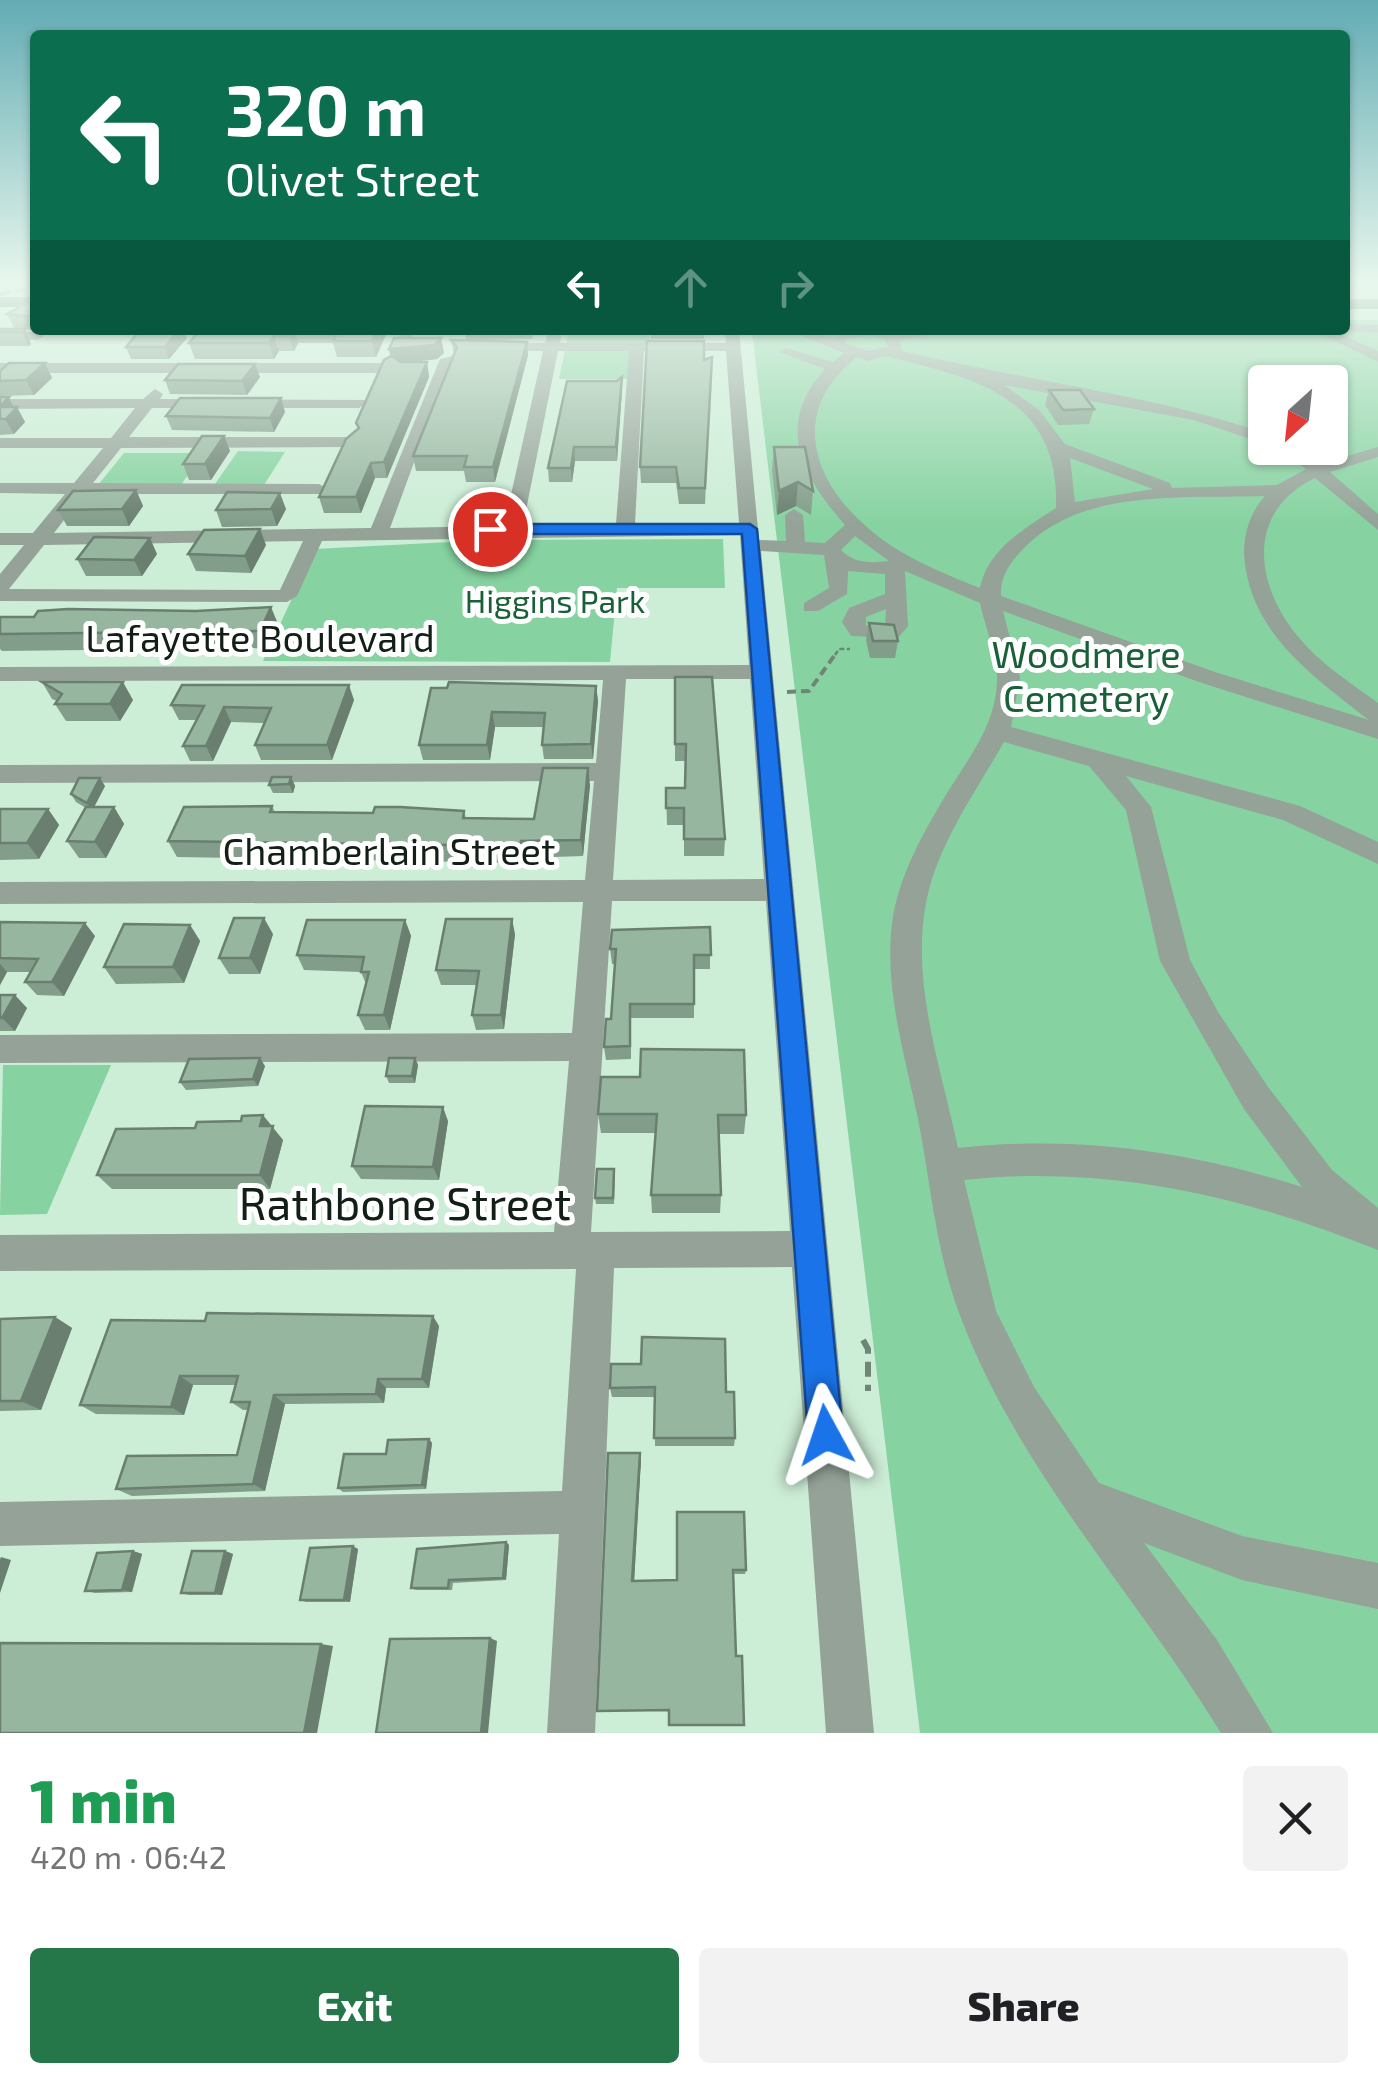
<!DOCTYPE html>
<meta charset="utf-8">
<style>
body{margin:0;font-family:"Exo 2",sans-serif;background:#f2f2f2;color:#202124;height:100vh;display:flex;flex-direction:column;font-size:38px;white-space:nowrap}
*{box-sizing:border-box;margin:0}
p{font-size:32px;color:#757577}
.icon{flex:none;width:55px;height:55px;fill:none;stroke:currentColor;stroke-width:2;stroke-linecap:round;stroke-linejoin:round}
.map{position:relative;height:1733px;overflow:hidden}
.sheet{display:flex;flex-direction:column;background:#fff;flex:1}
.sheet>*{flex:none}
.top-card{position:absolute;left:30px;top:30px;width:1320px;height:305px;border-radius:10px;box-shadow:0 2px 8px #0004;background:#0b6e4f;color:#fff;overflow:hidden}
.needle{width:65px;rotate:207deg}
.controls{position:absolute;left:1248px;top:365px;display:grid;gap:20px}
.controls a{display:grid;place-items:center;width:100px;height:100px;border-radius:10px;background:#fff;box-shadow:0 2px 8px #0004;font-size:50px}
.pin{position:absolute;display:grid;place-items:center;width:85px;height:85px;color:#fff;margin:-42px;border:5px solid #fff;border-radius:50%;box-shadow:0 2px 10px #0007}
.me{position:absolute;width:110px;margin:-55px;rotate:355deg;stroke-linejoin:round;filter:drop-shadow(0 0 8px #0008)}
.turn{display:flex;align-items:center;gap:35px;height:210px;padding:0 30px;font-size:45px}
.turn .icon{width:130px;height:130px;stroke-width:2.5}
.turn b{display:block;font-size:70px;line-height:85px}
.lanes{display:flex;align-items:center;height:95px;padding:0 30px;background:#0003;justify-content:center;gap:50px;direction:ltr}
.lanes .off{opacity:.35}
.round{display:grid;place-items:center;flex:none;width:105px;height:105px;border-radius:10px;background:#f2f2f2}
.head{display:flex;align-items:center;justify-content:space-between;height:170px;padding:0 30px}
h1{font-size:60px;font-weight:800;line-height:75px;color:#1e9e55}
.action{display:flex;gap:20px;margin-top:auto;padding:20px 30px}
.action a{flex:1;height:115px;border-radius:10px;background:#257749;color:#fff;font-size:40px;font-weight:800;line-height:115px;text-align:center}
.action a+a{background:#f2f2f2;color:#202124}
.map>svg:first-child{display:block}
</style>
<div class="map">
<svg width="1378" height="1733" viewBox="0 0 1378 1733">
<rect width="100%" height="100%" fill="#ccedd6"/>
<!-- green -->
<g fill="#86d2a0" fill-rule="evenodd">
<path d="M1345,320h33v1413h-458l-168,-1401 593,-2zM1265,382h65v66h-65z"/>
<path d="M569,330h81l-1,15 -83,-1z"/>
<path d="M565,350h68l-3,29h-71z"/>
<path d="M238,451l47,1 -21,33 -49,-1z"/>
<path d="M124,453h79l-22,32h-83z"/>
<path d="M723,539l2,49h-108l-7,74 -347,-1 52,-112 174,-9z"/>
<path d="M3,1065h108l-64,149 -47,1z"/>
</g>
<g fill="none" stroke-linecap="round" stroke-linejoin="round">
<!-- path-far2 -->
<path stroke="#6f8676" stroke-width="2.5" stroke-dasharray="5 2.5" stroke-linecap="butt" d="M835,655l4,-6h11"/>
<!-- path-far1 -->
<path stroke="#6f8676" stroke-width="4" stroke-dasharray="9 5" stroke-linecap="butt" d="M787,692l22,-1 28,-39"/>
<!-- path -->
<path stroke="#6f8676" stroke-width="6" stroke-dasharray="15 8" stroke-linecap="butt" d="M863,1340l5,9v42"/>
<!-- minor -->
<g fill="#94a298" fill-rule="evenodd">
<path d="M1345,324l33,1v8l-38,-2 5,-1z"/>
<path d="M402,330h14l-10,20 -5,1 -7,-4z"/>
<path d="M548,330h14l-2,13h166l-1,-13h14l20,210 27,1 -1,-26 9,-6 9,6 2,27 20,1 20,-18c-43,-49 -71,-101 -20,-156l-46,-17 7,-4 47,14 11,-9 -57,-23h22l25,8 9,-8h121l-64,10 2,11c120,29 246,43 363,82v11l-71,-24 -190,-35 35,25 26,34 105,39 2,5 105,-3 29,-16 -31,-21h20l25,16 58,-17v10l-48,15 48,42v16l-63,-52c-71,34 -60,109 -15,161 22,26 51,44 78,64v36l-179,-57 -196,-71 17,67 -9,49 289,79 78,36v22l-95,-44 -157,-44 25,31 39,153 28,52 50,75 64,83 46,38v42c-130,-53 -271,-86 -414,-70l32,131 38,76 65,96 143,53 136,27v46l-136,-29 -98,-37 73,97 56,93h-52c-85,-139 -201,-260 -260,-415 -25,-64 -30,-133 -43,-199 -13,-63 -34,-131 -26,-195 6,-47 31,-91 55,-131 23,-37 51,-71 50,-117 -1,-25 -12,-49 -17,-73l-75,-32 3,55 -10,12 -47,-2 -9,-14 7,-14 36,-14v-20l-37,-3 -1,23 -29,17h-14v-8l25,-15 -5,-33 -63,-4 113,1182h-48l-34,-466 -178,1 -19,465h-48l12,-199 -559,12v-44l562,-11 14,-222 -576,2v-36l554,-3 15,-171 -569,2v-28l572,-2 11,-131 -583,2v-22l585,-2 9,-99 -594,2v-18l596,-2 7,-83 -603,1v-14l749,-2 -9,-130 -418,6 -25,55 -10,6 -287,-1v-27l24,-29h-24v-12h33l32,-39 -65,-1v-10h74l29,-35h-103v-10h111l24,-30 -135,1v-10h143l12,-10 8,5 -3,5 205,1 2,3 -8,5h-207l-23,29h221l9,5 -9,5 -229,1 -28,35 226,1 9,5 -9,5h-235l-30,39 317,-5 69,-169 13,-3 -63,172 114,-2 39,-175h-53l-7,-4 7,-4h55zM871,336l14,4 3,6 -20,5 -23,-8 3,-5zM558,351h71l-13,173 -93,1zM644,351h82l13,172 -104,1zM885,356c89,22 175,40 171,152 -32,21 -68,41 -76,80 -31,-12 -62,-25 -90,-43 -69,-47 -111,-126 -33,-188l10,4zM1070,458l83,31 -78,13zM1265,496c-14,15 -21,36 -21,57 4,79 69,123 125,167l-154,-48 -214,-76c-1,-20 9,-33 22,-47 59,-62 163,-50 242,-53zM855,536l34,25c-19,2 -34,3 -48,-11zM303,541l-23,49 -271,-1 35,-44zM886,609l-1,17 -19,-1v-8zM626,679h124l14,200 -151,1zM1004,742l85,24 37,44 34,151 84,148 58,78c-113,-36 -226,-52 -344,-39 -19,-91 -56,-187 -23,-278 17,-46 45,-86 69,-128zM612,901h154l24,330 -199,1z"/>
<path d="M1312,330h19l47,21v11z"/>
<path d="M0,332h37l7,4 -7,4h-37z"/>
<path d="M0,363h384l8,5 -8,5h-384z"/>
</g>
<!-- major -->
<g fill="#526b5a" fill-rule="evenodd">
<rect x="0" y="297" width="35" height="10"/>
<rect x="1345" y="299" width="33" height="10"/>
</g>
<!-- rail -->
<path stroke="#697f70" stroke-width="4" stroke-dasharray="11 5" stroke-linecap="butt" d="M0,294l35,-7"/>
</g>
<!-- wall -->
<g fill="#829d8a">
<path d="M35,303v27h11l-2,2 -19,-3 6,15 -2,2h-29v-17h23l-9,-1 -7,-14z"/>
<path d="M140,330h44l3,8 -18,21h-38l-5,-12z"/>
<path d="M200,330h188l-12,27h-39l-4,-14h-35l-4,8h-15l-5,8h-79l-6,-16z"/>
<path d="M465,330h69l-2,9 -49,1 44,2 1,13 -33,127h-29l-2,-11h-48l-3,-15 41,-102 -3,-14h15z"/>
<path d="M650,330h54v9h-53z"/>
<path d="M394,338h47l3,15 -7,6 -26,3h16l2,15 -42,101h-12l-14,35h-37l-5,-16 27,-58 12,-11 -2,-5 28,-63 7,-4 -2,-7z"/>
<path d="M712,357l-7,147h-26l-3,-21h-35l-1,-16 64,-107z"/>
<path d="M45,363l7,15 -18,17 -34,1v-25z"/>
<path d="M260,377l-13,18 -77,-1 -5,-14z"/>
<path d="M622,390l-5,71h-42l-3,21h-23l-1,-14z"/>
<path d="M1049,390l45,19 -5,15 -31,1 -13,-20z"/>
<path d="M0,397l14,10 11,15 -11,12 -14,1z"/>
<path d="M285,412l-11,20 -102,-2 -6,-14z"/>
<path d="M224,436l6,15 -19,29h-22l-6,-16z"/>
<path d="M774,447l39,44 -2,24 -15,-9 -19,9 -5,-45z"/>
<path d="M136,490l7,16 -14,20h-62l-9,-16z"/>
<path d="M286,509l-9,17 -55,1 -6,-17z"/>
<path d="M266,545l-15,28 -55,-2 -8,-17z"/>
<path d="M157,554l-15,22h-56l-9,-17z"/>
<path d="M0,617l278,7 -12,24 -264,3 -2,-2z"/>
<path d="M869,623l29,18 -3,17h-25l-4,-18z"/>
<path d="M675,677l50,162 -1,17h-40v-31h-17l-1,-37h19l1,-27h-11z"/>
<path d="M42,682l91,18 -13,21h-54l-11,-17 2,-3 -5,-2z"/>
<path d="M596,686l2,15 -5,58h-49l-2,-14 1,-18h-48l-5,33h-67l-4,-15 12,-57z"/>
<path d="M354,700l-22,60h-71l-6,-15 9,-22 -33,-1 -18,39h-23l-7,-15 13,-26h-17l-8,-15z"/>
<path d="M291,777l4,9 -2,7h-20l-4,-8z"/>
<path d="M590,785l-7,71 -59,2 -1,5 -346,-6 -9,-16 104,-35 3,6 98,1 91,-2 2,7 68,1z"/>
<path d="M105,786l-11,21h20l10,17 -18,34h-27l-12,-17 19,-33 -10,-6 -5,-8z"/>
<path d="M0,809h48l11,16 -20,34 -39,1z"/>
<path d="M405,920l6,16 -21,94h-25l-7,-15 8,-31 -5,-12 -57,-2 -7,-15z"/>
<path d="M0,922l95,14 -31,60 -27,-1 -12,-13 6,-10h-24l-7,13z"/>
<path d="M190,925l10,16 -16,42 -68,1 -12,-17z"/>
<path d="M710,927v42h-16v49h-63v41l-25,1 -2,-13 7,-28 4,-55h-3l-2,-15z"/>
<path d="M273,934l-13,40h-31l-10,-16z"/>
<path d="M515,934l-11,95 -28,1 -4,-15 5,-30h-36l-5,-15z"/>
<path d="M0,995l27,13 -12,23h-15z"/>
<path d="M415,1058l3,7 -3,18h-26l-3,-7z"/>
<path d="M265,1066l-7,20 -72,4 -6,-8z"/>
<path d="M598,1114l148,1 -2,19h-25l2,61 -1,18h-68l-1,-18 5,-62h-55z"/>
<path d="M448,1121l-9,59 -78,-1 -9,-13z"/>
<path d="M270,1126l13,14 -13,49h-158l-15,-14 98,-47z"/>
<path d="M615,1176l-1,28h-18l-1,-6z"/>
<path d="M55,1317l17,11 -31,82 -41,1v-92z"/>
<path d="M111,1320l328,6 -10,62h-43l-2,15 -99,1 -20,87 -133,5 -16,-7 121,-34 11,-45h-5l-12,-8 5,-17h-43l-9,30 -88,-1 -16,-9z"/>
<path d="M611,1364l115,28 9,46 -1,8h-79v-49h-43l-2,-9z"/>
<path d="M429,1439l3,4 -6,46 -83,3 -5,-4 48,-34z"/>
<path d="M640,1453l1,6 -7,122 43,-1v-68l69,58 -1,4h-11l2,82 -67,54 -72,1z"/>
<path d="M506,1542l3,3 -3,35 -53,3 -1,7h-36l-5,-2z"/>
<path d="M358,1549l-8,53h-44l-6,-2z"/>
<path d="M133,1551l9,3 -10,38 -37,1 -10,-2z"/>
<path d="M225,1551l8,3 -11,41h-33l-8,-2z"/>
</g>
<!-- shaded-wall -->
<g fill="#6a7f70">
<path d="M25,329l6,15 -2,2 -7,-14z"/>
<path d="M179,330h5l3,8 -18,21 -4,-12z"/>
<path d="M293,330h2l3,13 -4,8 -5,-15z"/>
<path d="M377,330h11l-12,27 -4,-16z"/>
<path d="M274,336l5,15 -5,8 -5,-16z"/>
<path d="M441,338l3,15 -7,6 -45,5 -3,-15z"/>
<path d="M527,342l1,13 -33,127 -2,-15z"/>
<path d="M427,362l2,15 -42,101 -3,-16z"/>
<path d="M45,363l7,15 -18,17 -8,-15z"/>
<path d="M255,364l5,13 -13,18 -5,-14z"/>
<path d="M622,377v13l-5,71 -1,-14z"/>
<path d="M9,397l6,13 2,-3 8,15 -11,12 -9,-15 -5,-13z"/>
<path d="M281,398l4,14 -11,20 -4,-14z"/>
<path d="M224,436l6,15 -19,29 -6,-16z"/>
<path d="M574,447l1,14 -3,21 -1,-14z"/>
<path d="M371,463l4,15 -14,35 -5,-16z"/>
<path d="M798,482l-2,24 -19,9 2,-24z"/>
<path d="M136,490l7,16 -14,20 -7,-17z"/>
<path d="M280,493l6,16 -9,17 -6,-17z"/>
<path d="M260,529l6,16 -15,28 -6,-17z"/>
<path d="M150,538l7,16 -15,22 -8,-16z"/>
<path d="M271,607l7,17 -12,24 -6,-17z"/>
<path d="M123,682l10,18 -13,21 -10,-17z"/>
<path d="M349,685l5,15 -22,60 -5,-15z"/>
<path d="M596,686l2,15 -5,58 -2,-15z"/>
<path d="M224,707l7,15 -18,39 -7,-15z"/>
<path d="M492,712l3,15 -5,33 -3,-15z"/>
<path d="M588,768l2,17 -7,71 -2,-16z"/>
<path d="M291,777l4,9 -2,7 -4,-9z"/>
<path d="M100,778l5,8 -13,25 -5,-8z"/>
<path d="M114,807l10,17 -18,34 -11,-16z"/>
<path d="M48,809l11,16 -20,34 -12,-16z"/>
<path d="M264,918l9,16 -13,40 -10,-16z"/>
<path d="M512,919l3,15 -11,95 -3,-14z"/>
<path d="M405,920l6,16 -21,94 -6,-15z"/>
<path d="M85,923l10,13 -31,60 -12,-14z"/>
<path d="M190,925l10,16 -16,42 -11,-16z"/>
<path d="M0,964l7,8 -7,13z"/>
<path d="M15,995l12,13 -12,23 -13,-13z"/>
<path d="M260,1058l5,8 -7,20 -5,-7z"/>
<path d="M415,1058l3,7 -3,18 -3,-7z"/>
<path d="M443,1107l5,14 -9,59 -6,-13z"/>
<path d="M263,1115l20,25 -13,49 -10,-14v-49z"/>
<path d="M433,1316l6,10 -10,62 -7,-9z"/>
<path d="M55,1317l17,11 -31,82 -20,-9z"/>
<path d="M180,1376l13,9 -9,30 -13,-8z"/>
<path d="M378,1379l8,9 -2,15 -8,-9z"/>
<path d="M274,1395l11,9 -20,87 -12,-7z"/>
<path d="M429,1439l3,4 -6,46 -4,-4z"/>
<path d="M640,1453l1,6 -7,125 -2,-3z"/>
<path d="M506,1542l3,3 -3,35 -3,-2z"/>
<path d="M353,1546l5,3 -8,53 -6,-2z"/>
<path d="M133,1551l9,3 -10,38 -10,-2z"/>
<path d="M225,1551l8,3 -11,41 -7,-2z"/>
<path d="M1,1557l10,3 -11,33v-34z"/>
<path d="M490,1638l7,3 -9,92h-7z"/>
<path d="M321,1644l12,2 -16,87h-13z"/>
</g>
<!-- building -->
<g fill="#97b6a0" stroke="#6a7f70" stroke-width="2.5">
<path d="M28,303h7v14l-28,-3z"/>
<path d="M0,329h25l-3,3h-22z"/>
<path d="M140,330h39l-14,17h-39z"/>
<path d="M200,330h93l-4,6h-15l-5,7h-80z"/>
<path d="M339,330h38l-5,11h-39z"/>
<path d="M394,338h47l-6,7 -46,4z"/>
<path d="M451,340l76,2 -34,125h-29l3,-11h-54l44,-109z"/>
<path d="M647,341h57v19l8,-3 -7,131h-26l-3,-21h-36z"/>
<path d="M391,356l10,6h26l-43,100 -13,1 -15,34h-37l27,-58 13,-11 -3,-5 28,-63z"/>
<path d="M9,363h36l-19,17 -26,1v-10z"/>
<path d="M178,364h77l-13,17 -77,-1z"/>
<path d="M622,377l-6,70h-42l-3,21h-23l19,-87h50z"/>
<path d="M1049,390h31l14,19 -31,1z"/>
<path d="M0,397h9l-9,9z"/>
<path d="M180,398h101l-11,20 -104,-2z"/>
<path d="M0,407h17l-11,12h-6z"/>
<path d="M202,436h22l-19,28h-22z"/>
<path d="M774,447h31l8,44 -15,-9 -19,9z"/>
<path d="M136,490l-14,19 -64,1 15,-19z"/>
<path d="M227,492l53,1 -9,16 -55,1z"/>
<path d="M260,529l-15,27 -57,-2 16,-24z"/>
<path d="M94,537l56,1 -16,22 -57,-1z"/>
<path d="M271,607l-11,24 -260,3v-17h34l4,-6 30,-2 128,2z"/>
<path d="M869,623l25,2 4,16h-25z"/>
<path d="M675,677h37l13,162h-41v-31h-18v-20h19l1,-44h-11z"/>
<path d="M42,682h81l-13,22h-55l7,-10z"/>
<path d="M449,682l147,4 -5,58 -49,1 3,-32 -53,-1 -5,33h-68l12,-57h16z"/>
<path d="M182,685h167l-22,60h-72l16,-37 -47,-1 -18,39h-23l21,-40 -33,-1z"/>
<path d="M543,768h45l-7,72 -60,1 -1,5 -352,-5 16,-34 88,-1 -2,6 103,1 2,-6h25l64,4 -1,7 71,1z"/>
<path d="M272,777h19l-2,7 -20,1z"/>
<path d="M79,778h21l-13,25 -16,-9z"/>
<path d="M86,807h28l-19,35 -28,-1z"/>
<path d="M0,809h48l-21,34h-27z"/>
<path d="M234,918h30l-14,40h-31z"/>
<path d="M446,919h66l-11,96h-29l7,-44 -43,-1z"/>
<path d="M307,920h98l-21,95h-26l11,-43h-8l3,-15 -67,-2z"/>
<path d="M0,922l85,1 -33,59h-27l13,-23 -38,-1z"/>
<path d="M124,924l66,1 -17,42h-69z"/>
<path d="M710,927l1,28h-17v49h-64v42l-26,1 2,-28h5l5,-70h-6l2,-19z"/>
<path d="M0,995h15l-13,23h-2z"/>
<path d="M641,1049l103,1 2,65h-28l3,80h-70l6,-81h-59l3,-37h39z"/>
<path d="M260,1058l-7,21 -73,3 9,-23z"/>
<path d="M389,1058h26l-3,18h-26z"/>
<path d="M365,1106l78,1 -10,60 -81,-1z"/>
<path d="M263,1115l-3,11h13l-13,49h-163l19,-46 79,-1 2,-6 44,-1 1,-5z"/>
<path d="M597,1169h17l-1,29h-18z"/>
<path d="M207,1313l226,3 -11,63h-44l-2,15 -102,1 -21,89 -137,5 11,-33 110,-1 13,-53h-19l7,-26h-58l-9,31 -91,-2 31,-85 94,1z"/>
<path d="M55,1317l-34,84h-21v-82z"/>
<path d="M642,1337l83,2 1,53h8l1,46h-81l1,-51 -45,1 1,-24h30z"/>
<path d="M429,1439l-7,46 -84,3 6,-34h42l2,-14z"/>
<path d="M608,1453h32l-8,128 45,-1v-68h67l2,58h-13l3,86h6l2,69h-75v-15l-72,1z"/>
<path d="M506,1542l-3,36 -54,2 -1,8h-37l6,-39z"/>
<path d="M353,1546l-9,54h-44l10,-52z"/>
<path d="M133,1551l-11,39 -37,1 12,-38z"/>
<path d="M192,1551h33l-10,42h-34z"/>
<path d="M490,1638l-9,95h-105l14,-94z"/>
<path d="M0,1643l321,1 -17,89h-304z"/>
</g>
<!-- sky -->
<linearGradient id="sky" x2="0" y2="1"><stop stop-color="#63acb4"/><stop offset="0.54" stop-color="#e8f7ed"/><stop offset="1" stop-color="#e8f7ed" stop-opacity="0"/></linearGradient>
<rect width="1378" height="525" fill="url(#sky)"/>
<!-- route -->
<path fill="#1a73e8" stroke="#114b97" stroke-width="2.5" d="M750,524l7,5 86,906 -5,12 -12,5 -13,-5 -5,-12 -66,-901h-252l-8,-5 8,-5z"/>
<g text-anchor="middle" stroke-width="10" stroke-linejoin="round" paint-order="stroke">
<!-- far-park labels -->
<g font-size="32" fill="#196039" stroke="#fff">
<text x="555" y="613">Higgins Park</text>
</g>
<!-- street labels -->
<g font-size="38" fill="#121f16" stroke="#fff">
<text x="260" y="652">Lafayette Boulevard</text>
<text x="389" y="865">Chamberlain Street</text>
</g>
<!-- park labels -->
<g font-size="38" fill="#196039" stroke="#fff">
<text x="1086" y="668">Woodmere<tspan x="1086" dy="44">Cemetery</tspan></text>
</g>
<!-- near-street labels -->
<g font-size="45" fill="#121f16" stroke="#fff">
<text x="405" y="1220">Rathbone Street</text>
</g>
</g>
</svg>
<div class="controls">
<a><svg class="needle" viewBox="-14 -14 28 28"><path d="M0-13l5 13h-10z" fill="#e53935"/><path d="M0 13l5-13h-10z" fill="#757577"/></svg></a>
</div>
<div class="pin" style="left:490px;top:529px;background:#d93025"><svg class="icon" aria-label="arrive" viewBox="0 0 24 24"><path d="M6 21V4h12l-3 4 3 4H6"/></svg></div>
<svg class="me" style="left:826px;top:1435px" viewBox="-20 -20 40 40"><path d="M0-17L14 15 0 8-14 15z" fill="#1a73e8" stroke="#fff" stroke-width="4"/></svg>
<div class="top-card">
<div class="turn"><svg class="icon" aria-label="left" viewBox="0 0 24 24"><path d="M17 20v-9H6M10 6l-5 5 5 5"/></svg><div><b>320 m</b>Olivet Street</div></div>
<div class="lanes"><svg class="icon" aria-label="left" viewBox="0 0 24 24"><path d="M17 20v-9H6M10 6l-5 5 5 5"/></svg><svg class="icon off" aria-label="ahead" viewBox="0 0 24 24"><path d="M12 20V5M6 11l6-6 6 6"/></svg><svg class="icon off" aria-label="right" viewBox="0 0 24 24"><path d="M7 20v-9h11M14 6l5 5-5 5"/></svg></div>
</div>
</div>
<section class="sheet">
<div class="head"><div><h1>1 min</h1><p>420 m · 06:42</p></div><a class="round"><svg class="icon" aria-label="close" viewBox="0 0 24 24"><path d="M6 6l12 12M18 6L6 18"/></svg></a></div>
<div class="action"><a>Exit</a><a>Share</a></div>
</section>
